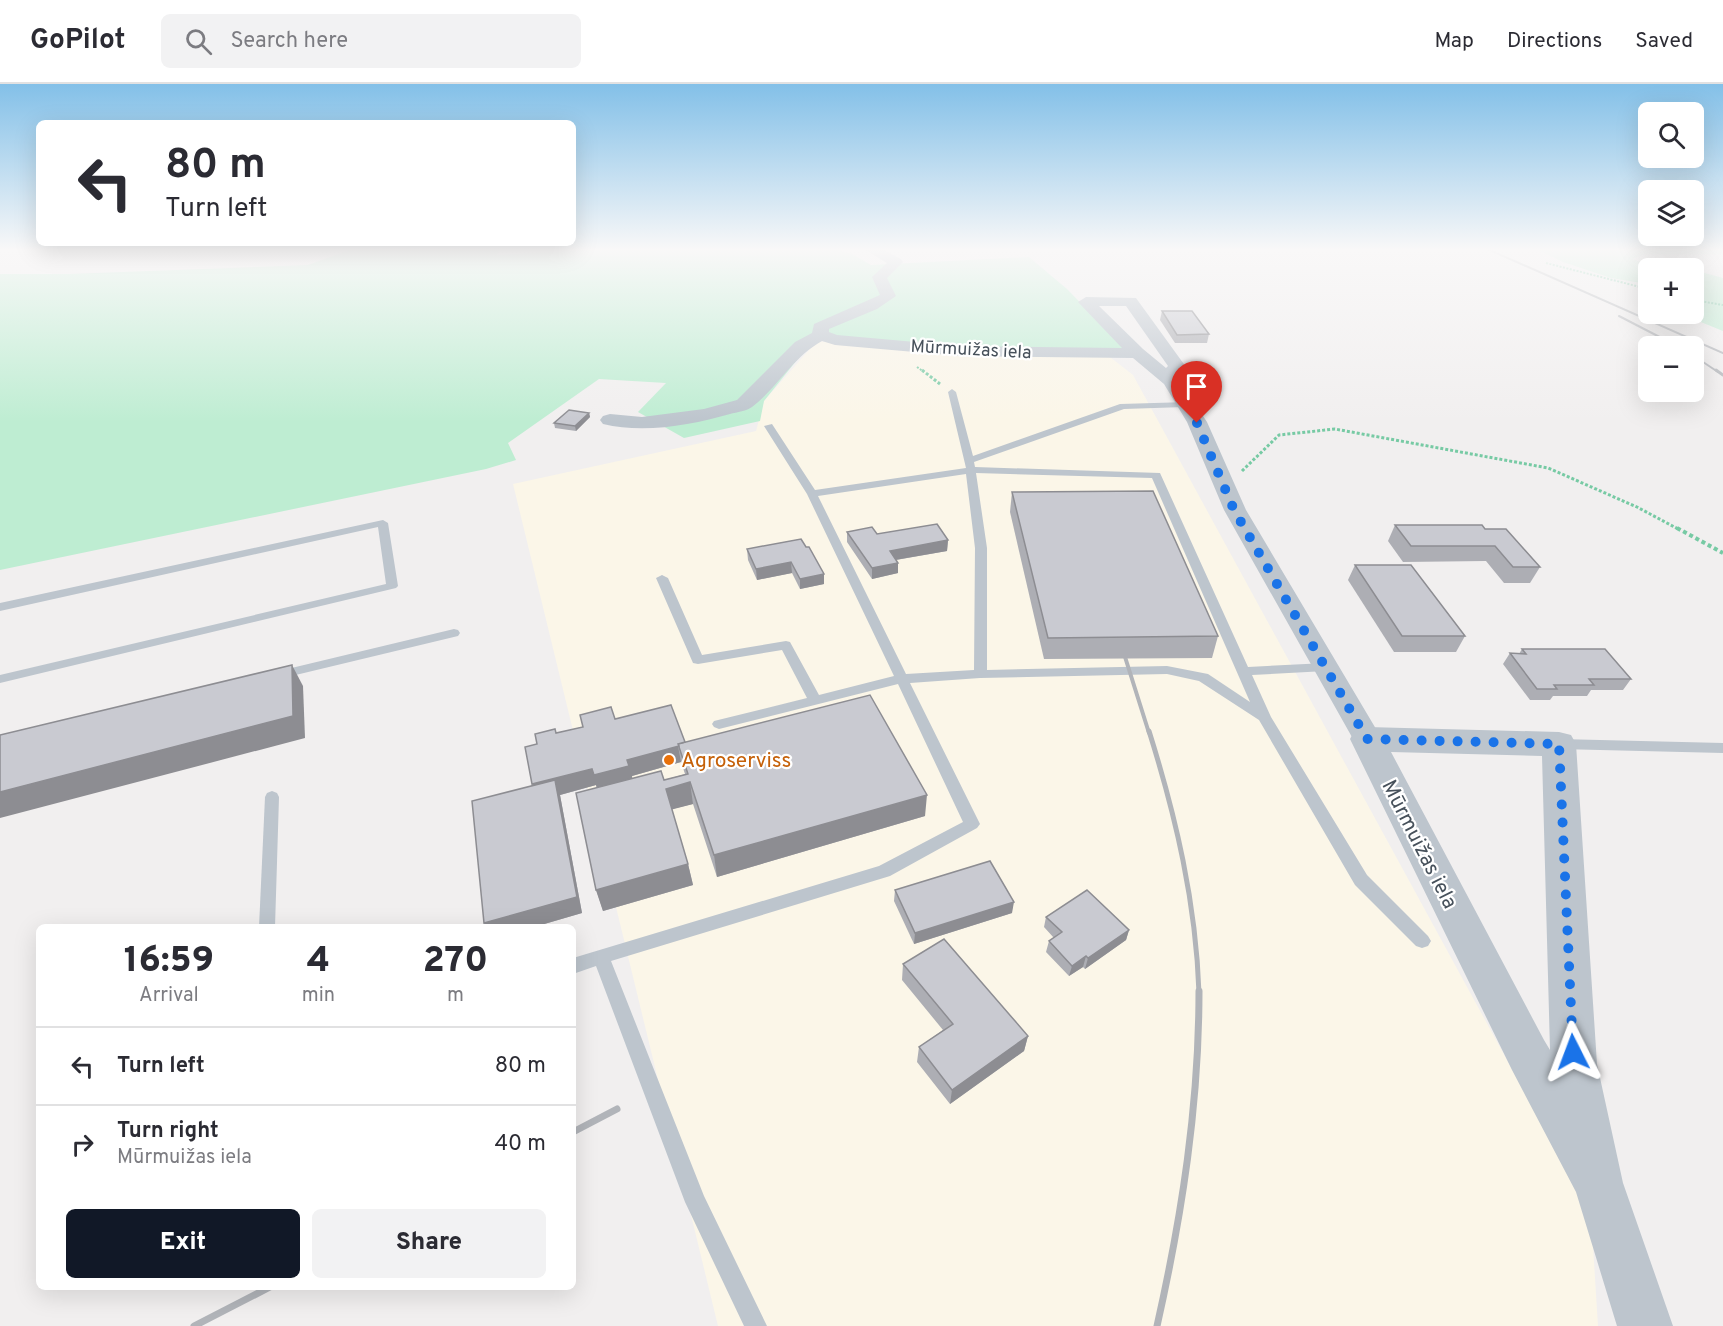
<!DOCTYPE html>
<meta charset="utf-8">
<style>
body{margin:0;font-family:Overpass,sans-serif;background:#f2f2f3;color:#2b2b33;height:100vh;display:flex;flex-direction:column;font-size:22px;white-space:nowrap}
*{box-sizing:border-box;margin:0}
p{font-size:20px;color:#7c7c81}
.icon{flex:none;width:33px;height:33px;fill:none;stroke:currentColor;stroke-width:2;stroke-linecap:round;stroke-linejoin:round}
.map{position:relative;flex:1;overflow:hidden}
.drawer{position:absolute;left:36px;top:840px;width:540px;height:366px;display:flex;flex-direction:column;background:#fff;border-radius:9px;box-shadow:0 6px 24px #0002}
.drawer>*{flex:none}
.hud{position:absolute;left:36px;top:36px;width:540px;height:126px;border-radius:9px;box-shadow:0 6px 24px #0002;background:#fff;color:#2b2b33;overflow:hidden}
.controls{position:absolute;left:1638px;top:18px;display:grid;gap:12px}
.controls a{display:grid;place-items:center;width:66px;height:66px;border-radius:9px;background:#fff;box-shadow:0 6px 24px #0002;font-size:30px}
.pin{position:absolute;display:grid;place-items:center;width:51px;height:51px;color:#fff;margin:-62px -26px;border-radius:50% 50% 50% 0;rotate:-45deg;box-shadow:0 0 6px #0007}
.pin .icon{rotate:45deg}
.me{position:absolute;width:66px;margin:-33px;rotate:357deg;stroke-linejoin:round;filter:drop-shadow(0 0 4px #0008)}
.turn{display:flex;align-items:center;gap:21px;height:126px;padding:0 30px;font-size:27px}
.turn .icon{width:78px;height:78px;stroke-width:2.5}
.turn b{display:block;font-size:42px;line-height:51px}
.eta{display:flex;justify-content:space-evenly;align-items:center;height:102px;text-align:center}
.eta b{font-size:36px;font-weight:800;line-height:42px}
.primary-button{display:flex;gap:12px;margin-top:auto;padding:12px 30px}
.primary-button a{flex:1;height:69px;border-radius:9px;background:#111827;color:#fff;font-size:24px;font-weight:800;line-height:69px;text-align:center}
.primary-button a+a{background:#f2f2f3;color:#2b2b33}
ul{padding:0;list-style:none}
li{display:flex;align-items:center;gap:18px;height:78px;padding:0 30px;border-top:2px solid #e1e1e2}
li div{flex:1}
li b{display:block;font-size:22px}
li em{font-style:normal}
header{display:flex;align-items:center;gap:36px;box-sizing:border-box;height:84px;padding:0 30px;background:#fff;border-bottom:2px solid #e1e1e2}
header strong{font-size:28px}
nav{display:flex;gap:33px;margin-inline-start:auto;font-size:21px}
.search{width:420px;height:54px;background:#f2f2f3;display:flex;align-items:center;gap:15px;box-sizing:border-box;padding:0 21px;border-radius:9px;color:#7c7c81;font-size:22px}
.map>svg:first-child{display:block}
</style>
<header>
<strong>GoPilot</strong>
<div class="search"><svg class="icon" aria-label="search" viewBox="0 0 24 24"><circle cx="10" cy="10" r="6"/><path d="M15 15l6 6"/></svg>Search here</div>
<nav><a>Map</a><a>Directions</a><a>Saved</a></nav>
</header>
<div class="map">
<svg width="1723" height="1242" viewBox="0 0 1723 1242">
<rect width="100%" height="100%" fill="#f1efef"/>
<!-- commercial -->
<path fill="#fbf6e8" d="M817,257l150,16h143l23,18 458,839 7,112h-880l-205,-842 243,-53 8,-30z"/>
<!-- green -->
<g fill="#beedd2">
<path d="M355,164h146l-4,7 126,-7h209l20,6 19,11 158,-8 38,32 59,61 -155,1 -158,-11 -49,61 -4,20 -76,17 -46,-26 28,-29 -67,-4 -91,64 8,17 -30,9 -486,101v-296h69l239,-9z"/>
<path d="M1534,164h189v6h-78l-13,5 26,9h11h-21v16l-37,-6 -48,-16z"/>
<path d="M1694,186l29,8v53l-42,-17h13z"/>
</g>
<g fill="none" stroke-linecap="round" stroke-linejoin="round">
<!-- path-far2 -->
<g stroke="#77caa4" stroke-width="2" stroke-dasharray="2 1.5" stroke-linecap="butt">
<path d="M910,164h9"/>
<path d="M1546,179l102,26"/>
<path d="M1694,216l29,5"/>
<path d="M917,283l7,5"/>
</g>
<!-- path-far1 -->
<g stroke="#77caa4" stroke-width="3" stroke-dasharray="3 2" stroke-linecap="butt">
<path d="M922,286l18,14"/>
<path d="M1242,387l37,-36 56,-6 213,39 89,39 43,23"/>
</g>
<!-- path -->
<path stroke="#77caa4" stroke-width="4" stroke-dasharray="4 3" stroke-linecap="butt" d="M1677,444l46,25"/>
<!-- service -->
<g fill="#bdc5cd" fill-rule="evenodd">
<path d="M952,305l4,3 17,64 147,-52 68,-2 1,2 -4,3 -61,2 -150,53 1,5 185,6 88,194 78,-4 6,4 -6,4 -74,4 19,42 96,158 61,61 3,5 -3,5 -6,2 -6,-2 -61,-61 -96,-165 -60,-39 -32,-7 -187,4 -70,5 70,141 -3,4 -87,48 -279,85 93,235 63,130h-23l-59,-124 -89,-236 -23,8v-16l306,-92 84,-44 -65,-138 -179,45 -5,-2 -2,-3 2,-3 93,-23 -25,-48 -84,14 -5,-1 -37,-85 6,-3 6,3 34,77 84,-14 4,1 29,53 75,-19 -87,-182 -43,-68 8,-2 43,66 151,-22 -18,-76zM976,389l176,5 98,224 -42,-28 -41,-8 -180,4v-122zM966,390l9,74 -1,122 -68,4 -88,-178z"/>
<path d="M383,436l5,3 10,63 -2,2 -396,95v-8l386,-91 -8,-57 -378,84v-8z"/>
<path d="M454,545l4,1 2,3 -2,3 -179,43 -7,-4 7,-4z"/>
<path d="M1559,655l164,4v10l-164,-4 -5,-1 -2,-4 2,-4z"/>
<path d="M272,707l5,2 2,4 -4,130h-16l6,-130 2,-4z"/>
</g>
<!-- minor -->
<path fill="#bdc5cd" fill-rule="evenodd" d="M862,164h18l21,11 2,3 -16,16 9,18 -19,13 -48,20v3l8,3 123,11 162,2 -44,-46 8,-5 50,1 50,69 -9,10 30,45 39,88 136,229 -5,7 -10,3 -10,-3 -133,-236 -37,-88 -23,-38 -31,-26 -173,-2 -125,-11 -13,-4c-29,16 -44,46 -70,66 -5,4 -15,5 -22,7 -39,11 -86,20 -127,10l-3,-4 3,-4 7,-2 32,3 62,-8 33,-9 58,-58 17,-9 2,-9 66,-29 -8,-18 15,-14zM1099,222h27l42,60 -2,2 -23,-19z"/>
<!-- tertiary -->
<path fill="#bdc5cd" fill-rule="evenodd" d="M1367,643l192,5 12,3 5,9 21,320 26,119 50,143h-56l-41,-134 -64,-122 -162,-331 5,-9zM1391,668l151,4 8,294 -6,-10z"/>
<!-- rail-far4 -->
<g stroke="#b1b4b9" stroke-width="2">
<path d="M1485,164l238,105"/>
<path d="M1619,232l58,30"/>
<path d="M1694,272l24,16"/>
</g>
<!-- rail-far3 -->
<path stroke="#b1b4b9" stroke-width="3" d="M1716,286l7,5"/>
<!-- rail-far2 -->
<path stroke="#b1b4b9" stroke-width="4" d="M1120,557l29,92"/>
<!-- rail-far1 -->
<path stroke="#b1b4b9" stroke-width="5" d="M1149,647c27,86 47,172 50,262"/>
<!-- rail -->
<g stroke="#b1b4b9" stroke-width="7">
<path d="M573,1048l44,-23"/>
<path d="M194,1242l76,-39"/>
<path d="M1157,1242c25,-111 42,-221 42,-335"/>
</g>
</g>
<!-- wall -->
<g fill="#adaeb4" fill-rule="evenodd">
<path d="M1162,227l47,23 -2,9h-32l-15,-23z"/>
<path d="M589,329l1,4 -14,14 -21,-3 -1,-5z"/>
<path d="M1012,408l206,144 -6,22 -168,1 -34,-147z"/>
<path d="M1395,441l90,4 55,38 -10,16h-26l-18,-22 -83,1 -15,-21z"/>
<path d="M847,448l101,8 -1,11 -51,9 2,13 -26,6 -25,-37z"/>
<path d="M801,455l23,45 -24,5 -8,-16 -35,7 -9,-20 -1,-11z"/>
<path d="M1355,481l110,71 -9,16h-62l-46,-72z"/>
<path d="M1522,565l109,30 -8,11h-32l-4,6h-34l-3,4h-20l-27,-36 7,-11 9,1z"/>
<path d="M615,635l70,23 240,74 -208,61 -24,-73 -21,5 16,55 5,21 -90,26 -7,-21 1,-102 -1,-3 -36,10 22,118 -48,14h-49l48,-141 4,-42 20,-11zM681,678l4,12 -21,6 -32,-1v-3z"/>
<path d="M895,806l117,23 -98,31 -20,-43z"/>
<path d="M1046,833l83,13 -3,10 -41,29 -2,-2 -14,9 -23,-24 3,-11 5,-3 -10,-11z"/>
<path d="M903,880l125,72 -4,15 -74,53 -33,-42 2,-15 24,-17 -41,-50z"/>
</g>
<!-- shaded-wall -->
<g fill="#8d8d92">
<path d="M589,329l1,4 -14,14 -1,-5z"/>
<path d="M948,456l-1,11 -58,10 1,-10z"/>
<path d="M791,478l1,11 -35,7 -1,-11z"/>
<path d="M898,479v10l-26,6v-11z"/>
<path d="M824,490v10l-24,5v-10z"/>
<path d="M292,581l11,21 2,52 -305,80v-26z"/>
<path d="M678,662l3,16 -49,14 1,6 -35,10 -2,-7 -36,10 22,118 -48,14h-49l-1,-4 54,-122 -6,-17z"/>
<path d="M690,698l3,22 -23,6 -4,-21z"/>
<path d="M927,711l-2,21 -208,61 -3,-22z"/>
<path d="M688,780l5,21 -90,26 -7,-21z"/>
<path d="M1014,818l-2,11 -98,31 1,-11z"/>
<path d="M1129,846l-3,10 -41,29 3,-11z"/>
<path d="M1086,872l-3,11 -14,9 3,-10z"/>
<path d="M1028,952l-4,15 -74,53 2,-14z"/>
</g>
<!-- building -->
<g fill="#c9cad1" stroke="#8d8d92" stroke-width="1.5">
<path d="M1162,227h30l17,23 -32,1z"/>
<path d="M569,326l20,3 -14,13 -21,-3z"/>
<path d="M1153,407l65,145 -170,2 -36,-146z"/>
<path d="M937,440l11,16 -58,11 8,12 -26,5 -25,-36 25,-5 5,7z"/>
<path d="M1395,441h87l3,4h21l34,38h-27l-18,-21h-84z"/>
<path d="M801,455l5,8h3l15,27 -24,5 -9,-17 -35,7 -9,-20z"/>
<path d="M1355,481h56l54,71h-63z"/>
<path d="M1522,565h83l26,30h-42l5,6h-40l3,4h-20l-27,-36 16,1z"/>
<path d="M292,581l1,51 -293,76v-57z"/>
<path d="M870,611l57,100 -213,60 -24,-73 -24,7 22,75 -92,26 -20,-97 85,-22 3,9 24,-6 -10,-30z"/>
<path d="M671,621l14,37 -7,2 1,2 -52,14 2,6 -35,9 -2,-6 -60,15 -7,-37 12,-3 -2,-10 20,-5 1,4 27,-6 -3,-12 31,-8 4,12z"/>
<path d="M555,696l22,117 -93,26 -12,-122z"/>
<path d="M990,777l24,41 -99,31 -20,-43z"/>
<path d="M1087,806l42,40 -41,28 -2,-2 -14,10 -23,-25 13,-9 -16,-15z"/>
<path d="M944,855l84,97 -76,54 -33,-43 34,-23 -50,-60z"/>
</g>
<!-- sky -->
<linearGradient id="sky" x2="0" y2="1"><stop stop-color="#83c0e8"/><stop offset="0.49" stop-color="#f9f8f8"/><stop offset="1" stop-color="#f9f8f8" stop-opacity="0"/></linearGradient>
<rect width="1723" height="338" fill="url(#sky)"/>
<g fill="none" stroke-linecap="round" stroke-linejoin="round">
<!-- route -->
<path stroke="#1a73e8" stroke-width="10" stroke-dasharray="0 18" d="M1197,339l37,87 133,229 192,5 14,308"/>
</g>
<!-- markers -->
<circle fill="#e8710a" stroke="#fff" stroke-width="2" cx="669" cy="676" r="6"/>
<g text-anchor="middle" stroke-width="4.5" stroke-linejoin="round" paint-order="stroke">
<!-- far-street labels -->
<g font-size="18" fill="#47515b" stroke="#fff">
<text transform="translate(971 265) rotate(3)" y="6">Mūrmuižas iela</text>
</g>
<!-- food labels -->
<g font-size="21" fill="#c56008" stroke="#fff" text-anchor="start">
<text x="681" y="683">Agroserviss</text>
</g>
<!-- street labels -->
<g font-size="21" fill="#47515b" stroke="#fff">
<text transform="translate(1420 760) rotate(63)" y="7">Mūrmuižas iela</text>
</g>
</g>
</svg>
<div class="controls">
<a><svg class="icon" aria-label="search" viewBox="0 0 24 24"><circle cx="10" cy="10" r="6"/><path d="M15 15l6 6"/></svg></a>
<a><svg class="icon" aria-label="layers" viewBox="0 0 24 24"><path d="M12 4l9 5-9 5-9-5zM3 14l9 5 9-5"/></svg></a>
<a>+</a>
<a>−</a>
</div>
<div class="pin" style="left:1197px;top:339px;background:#d93025"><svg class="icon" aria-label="arrive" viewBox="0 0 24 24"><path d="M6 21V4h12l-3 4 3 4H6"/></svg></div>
<svg class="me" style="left:1573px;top:968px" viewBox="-20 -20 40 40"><path d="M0-17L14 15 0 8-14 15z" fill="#1a73e8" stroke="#fff" stroke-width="4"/></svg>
<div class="hud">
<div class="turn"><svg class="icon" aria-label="left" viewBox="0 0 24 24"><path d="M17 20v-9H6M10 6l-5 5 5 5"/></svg><div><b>80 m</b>Turn left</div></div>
</div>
<section class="drawer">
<div class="eta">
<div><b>16:59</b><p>Arrival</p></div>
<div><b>4</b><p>min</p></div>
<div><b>270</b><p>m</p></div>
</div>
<ul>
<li><svg class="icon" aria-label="left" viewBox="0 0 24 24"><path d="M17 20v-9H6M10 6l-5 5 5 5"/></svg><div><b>Turn left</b></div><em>80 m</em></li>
<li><svg class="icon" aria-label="right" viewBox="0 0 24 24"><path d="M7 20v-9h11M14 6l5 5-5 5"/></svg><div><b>Turn right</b><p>Mūrmuižas iela</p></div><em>40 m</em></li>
</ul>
<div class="primary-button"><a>Exit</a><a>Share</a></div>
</section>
</div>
